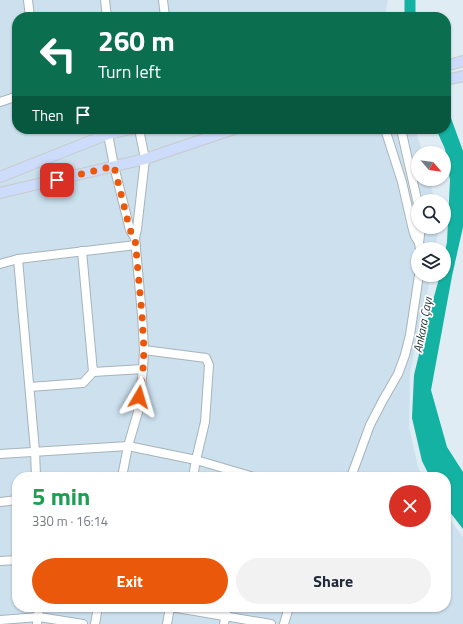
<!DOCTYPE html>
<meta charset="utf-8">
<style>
body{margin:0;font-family:"Titillium Web",sans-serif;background:#f2f2f3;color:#1f2937;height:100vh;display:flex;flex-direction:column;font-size:15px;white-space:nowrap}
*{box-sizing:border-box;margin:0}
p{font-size:13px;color:#747a83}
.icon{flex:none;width:22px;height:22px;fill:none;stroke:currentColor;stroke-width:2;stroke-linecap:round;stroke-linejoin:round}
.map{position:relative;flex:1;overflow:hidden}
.drawer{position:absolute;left:12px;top:472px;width:439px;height:140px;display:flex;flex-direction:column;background:#fff;border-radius:16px;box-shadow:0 1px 3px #0004}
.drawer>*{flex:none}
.banner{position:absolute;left:12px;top:12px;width:439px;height:122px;border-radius:16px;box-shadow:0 1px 3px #0004;background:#0b6e4f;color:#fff;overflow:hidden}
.needle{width:26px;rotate:118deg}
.buttons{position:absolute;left:411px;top:146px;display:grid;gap:8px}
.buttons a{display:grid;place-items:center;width:40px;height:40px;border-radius:50%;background:#fff;box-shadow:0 1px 3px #0004;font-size:20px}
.pin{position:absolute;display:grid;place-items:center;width:34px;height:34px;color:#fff;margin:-17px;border-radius:8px;box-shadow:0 2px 6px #0006}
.me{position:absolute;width:44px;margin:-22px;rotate:7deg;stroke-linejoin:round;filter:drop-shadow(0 0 3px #0008)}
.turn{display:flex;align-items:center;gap:14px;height:84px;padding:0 20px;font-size:18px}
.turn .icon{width:52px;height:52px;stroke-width:2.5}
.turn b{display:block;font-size:28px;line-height:34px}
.then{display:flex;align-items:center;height:38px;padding:0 20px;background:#0003;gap:8px;font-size:15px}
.round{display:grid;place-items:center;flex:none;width:42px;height:42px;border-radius:21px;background:#f2f2f3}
.overview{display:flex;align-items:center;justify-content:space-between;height:68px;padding:0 20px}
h1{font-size:24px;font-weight:700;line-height:30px;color:#1e9e55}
.action{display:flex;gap:8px;margin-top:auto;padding:8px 20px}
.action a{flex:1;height:46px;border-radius:24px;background:#ea580c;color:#fff;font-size:16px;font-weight:700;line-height:46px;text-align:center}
.action a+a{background:#f2f2f3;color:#1f2937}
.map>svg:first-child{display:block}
</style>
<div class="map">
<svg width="463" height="624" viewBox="0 0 463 624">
<rect width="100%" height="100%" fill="#dfecf4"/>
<!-- built -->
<path fill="#cce0ee" d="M0,0h388l-3,17h-368v112h398l8,24h-5v26h12l4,22h-16v26h21l-4,22h-17v26h13l-21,97 -1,55 9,40 5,10h-406v130h429v-92l17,22v87h-463z"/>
<!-- water -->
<path fill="#13b2a3" d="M446,103l1,4 16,44v76l-11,49 -21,114 16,57 16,25v57l-17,-22v-30h-16l-8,-16 -10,-43 2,-43 13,-53 13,-47h4v-18l3,-15 3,-62 -5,-31 -9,-20h10z"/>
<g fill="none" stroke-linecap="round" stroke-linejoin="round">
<!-- river -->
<path stroke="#13b2a3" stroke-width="11" d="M410,17v-17"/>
<defs>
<g id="minor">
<path d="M28,0l2,17"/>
<path d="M105,0l2,17"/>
<path d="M163,0l2,17"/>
<path d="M0,102l15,-5 2,-2"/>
<path d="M108,129v5l6,32 16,64 5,8"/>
<path d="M385,129l17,53 11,48 2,6 4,7"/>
<path d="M401,129l17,75"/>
<path d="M420,249l-1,-6 2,-16"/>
<path d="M82,251l11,121 50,-3"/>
<path d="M18,259l17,192 1,26"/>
<path d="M0,264l18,-5 118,-14"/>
<path d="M144,350l62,8 3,7 -4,57 -9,38 -3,17"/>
<path d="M30,387l53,-4 10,-11"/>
<path d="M0,454l128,-8 68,14 58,17"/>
<path d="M122,477l6,-31 10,-34 5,-43 1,-19 -2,-35 -7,-77 2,-9 8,-70 -6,-30"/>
<path d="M351,477l19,-52 13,-25 15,-26 7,-19 5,-20 9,-60"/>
<path d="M0,502l17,-2"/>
<path d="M0,561l17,-1"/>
<path d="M171,607l100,17"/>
<path d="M0,620l39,-3 44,7"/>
<path d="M37,624l2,-17"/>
<path d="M95,624l3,-17"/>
<path d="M167,624l3,-17"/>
<path d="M224,624l3,-17"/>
<path d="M284,624l5,-17"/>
</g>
<g id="major">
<path d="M446,66l17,-5"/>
<path d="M446,80l17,-4"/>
<path d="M0,177l108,-43 23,-5"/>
<path d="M0,193l145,-34 89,-30"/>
</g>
</defs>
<!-- minor casing -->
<use href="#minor" stroke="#a7b3bb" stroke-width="10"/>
<!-- major casing -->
<use href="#major" stroke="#c9cacb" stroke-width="12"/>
<!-- minor -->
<use href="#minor" stroke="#fff" stroke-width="8"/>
<!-- major -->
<use href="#major" stroke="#cddcfa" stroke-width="10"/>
</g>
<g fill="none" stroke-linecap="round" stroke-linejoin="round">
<!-- route -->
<path stroke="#ea580c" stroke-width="7" stroke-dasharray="0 12.6" d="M57,180l57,-14 16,64 5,8 7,77 2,35 -1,19 -4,28"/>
</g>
<g text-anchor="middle" stroke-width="3.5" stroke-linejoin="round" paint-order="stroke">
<!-- water labels -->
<g font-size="12" font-style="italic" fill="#223936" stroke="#fff">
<text transform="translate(423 325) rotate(-79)" y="4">Ankara Çayı</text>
</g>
</g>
</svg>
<div class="buttons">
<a><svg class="needle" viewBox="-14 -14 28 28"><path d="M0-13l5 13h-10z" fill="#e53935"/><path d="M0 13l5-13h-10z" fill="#747a83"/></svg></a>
<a><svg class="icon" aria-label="search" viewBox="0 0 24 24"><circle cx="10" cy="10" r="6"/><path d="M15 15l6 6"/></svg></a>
<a><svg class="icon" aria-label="layers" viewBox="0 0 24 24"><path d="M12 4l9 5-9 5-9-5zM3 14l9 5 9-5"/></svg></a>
</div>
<div class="pin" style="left:57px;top:180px;background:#d93025"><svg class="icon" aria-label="arrive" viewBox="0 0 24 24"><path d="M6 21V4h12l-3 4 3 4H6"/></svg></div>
<svg class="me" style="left:139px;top:397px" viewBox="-20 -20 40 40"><path d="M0-17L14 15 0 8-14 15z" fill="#ea580c" stroke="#fff" stroke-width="4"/></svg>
<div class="banner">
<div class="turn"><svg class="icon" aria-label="left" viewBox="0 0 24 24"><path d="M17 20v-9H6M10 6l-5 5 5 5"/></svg><div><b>260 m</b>Turn left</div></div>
<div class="then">Then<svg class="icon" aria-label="arrive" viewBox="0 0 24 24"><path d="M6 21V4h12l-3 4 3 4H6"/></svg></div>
</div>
<section class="drawer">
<div class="overview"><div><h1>5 min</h1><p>330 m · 16:14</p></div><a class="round" style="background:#d93025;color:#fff"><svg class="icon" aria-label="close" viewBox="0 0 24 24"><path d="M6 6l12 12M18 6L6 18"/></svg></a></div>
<div class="action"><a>Exit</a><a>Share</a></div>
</section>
</div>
